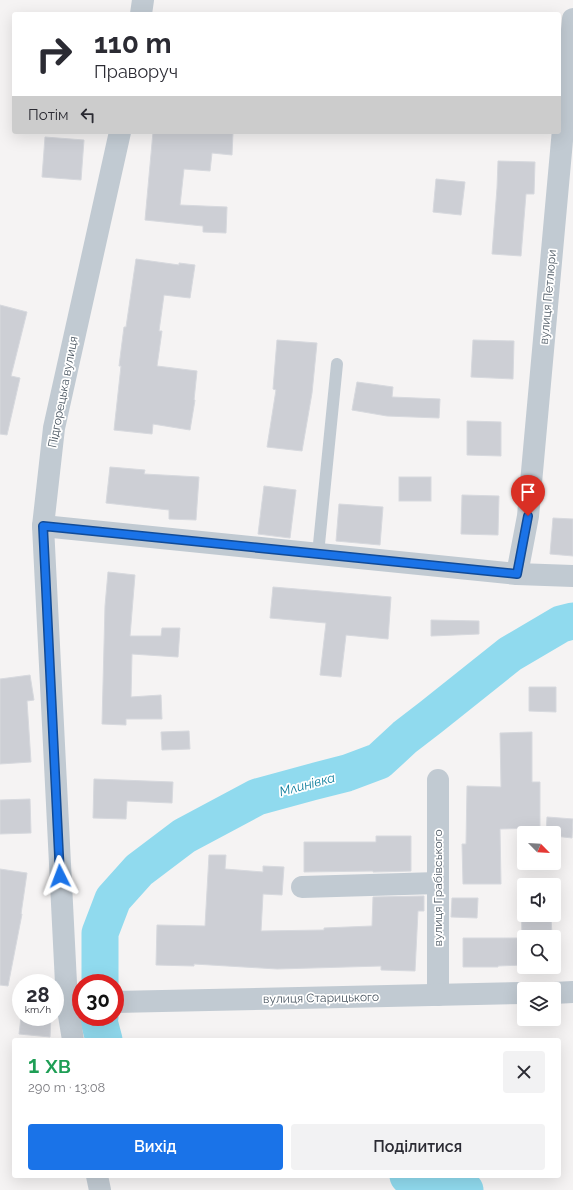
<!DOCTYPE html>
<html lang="uk">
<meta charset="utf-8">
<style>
body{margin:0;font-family:Raleway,sans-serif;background:#f2f2f3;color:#2b2b33;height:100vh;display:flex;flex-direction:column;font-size:15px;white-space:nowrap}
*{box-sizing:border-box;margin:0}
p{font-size:13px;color:#7c7c81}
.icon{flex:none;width:22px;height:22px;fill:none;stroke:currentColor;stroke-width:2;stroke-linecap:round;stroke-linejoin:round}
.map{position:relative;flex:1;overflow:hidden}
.sheet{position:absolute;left:12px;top:1038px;width:549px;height:140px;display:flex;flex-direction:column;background:#fff;border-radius:4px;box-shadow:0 4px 16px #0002}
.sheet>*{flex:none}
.banner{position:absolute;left:12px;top:12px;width:549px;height:122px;border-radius:4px;box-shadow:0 4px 16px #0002;background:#fff;color:#2b2b33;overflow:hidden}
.needle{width:26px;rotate:114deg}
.fabs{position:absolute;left:517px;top:826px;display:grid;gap:8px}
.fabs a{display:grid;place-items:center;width:44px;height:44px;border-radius:4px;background:#fff;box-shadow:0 4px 16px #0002;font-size:20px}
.speed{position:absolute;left:12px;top:974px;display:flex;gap:8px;font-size:20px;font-weight:700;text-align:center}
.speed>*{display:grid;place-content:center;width:52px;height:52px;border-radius:50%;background:#fff;box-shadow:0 4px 16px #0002;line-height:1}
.speed small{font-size:10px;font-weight:400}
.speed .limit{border:6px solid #d22;background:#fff;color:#111}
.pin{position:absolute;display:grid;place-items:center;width:34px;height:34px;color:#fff;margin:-41px -17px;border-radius:50% 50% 50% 0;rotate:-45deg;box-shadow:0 0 4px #0007}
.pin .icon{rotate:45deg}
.me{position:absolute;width:44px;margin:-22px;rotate:357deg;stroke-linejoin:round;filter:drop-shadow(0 0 3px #0008)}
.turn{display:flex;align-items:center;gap:14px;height:84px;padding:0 16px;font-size:18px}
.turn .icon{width:52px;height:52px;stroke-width:2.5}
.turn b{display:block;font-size:28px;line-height:34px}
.then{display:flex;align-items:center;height:38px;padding:0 16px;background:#0003;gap:8px;font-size:15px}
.round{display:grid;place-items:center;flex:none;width:42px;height:42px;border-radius:4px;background:#f2f2f3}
.headline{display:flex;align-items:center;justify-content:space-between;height:68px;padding:0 16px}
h1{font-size:24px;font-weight:600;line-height:30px;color:#1e9e55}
.button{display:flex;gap:8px;margin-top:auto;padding:8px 16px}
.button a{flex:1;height:46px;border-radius:4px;background:#1a73e8;color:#fff;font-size:16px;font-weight:600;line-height:46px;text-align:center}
.button a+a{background:#f2f2f3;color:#2b2b33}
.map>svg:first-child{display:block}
</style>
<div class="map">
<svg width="573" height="1190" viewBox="0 0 573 1190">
<rect width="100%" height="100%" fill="#f5f3f3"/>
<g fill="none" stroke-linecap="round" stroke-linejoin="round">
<!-- river -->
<g stroke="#90daee" stroke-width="37">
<path d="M100,983v-50l13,-34 26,-29 45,-34 73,-39 55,-15 35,-9 32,-12 26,-24 26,-20 79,-63 51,-30 12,-3"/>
<path d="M100,1017l-1,4 5,19"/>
<path d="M408,1176l57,14"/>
</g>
</g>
<!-- building -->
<g fill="#cdcfd5" stroke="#d7d9de">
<path d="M153,132h80l-1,23 -20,-2 -2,18 -26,-2 -4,36 47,2 -1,26 -23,-1v-6l-58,-6z"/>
<path d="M45,137l39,3 -3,40 -39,-3z"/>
<path d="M498,161l37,1 -1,32h-8l-5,62 -29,-2 5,-66z"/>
<path d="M436,179l29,3 -4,33 -28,-3z"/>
<path d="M136,259l43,6v-2l16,2 -5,33 -26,-3 -5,36h3l-5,35 40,5 -3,29h1l-5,30 -37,-6 -1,10 -38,-4 7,-64h-2l5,-39h2z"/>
<path d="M0,305l27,7 -16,64 9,2 -13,57 -7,-1z"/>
<path d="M277,340l40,3 -5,50 -10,58 -35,-4 9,-57 -3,-1z"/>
<path d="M473,340l41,1 -1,38 -42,-2z"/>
<path d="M357,382l36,5 -1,10 48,2 -1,19 -52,-2 -35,-6z"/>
<path d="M467,421l34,1v34l-34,-1z"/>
<path d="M110,467l35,3 -1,4 55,3 -3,43 -27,-1v-9l-63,-7z"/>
<rect x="399" y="477" width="32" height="24"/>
<path d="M264,486l32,4 -6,48 -32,-4z"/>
<path d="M462,495l37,1 -1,39 -37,-1z"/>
<path d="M339,504l44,3 -3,38 -44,-4z"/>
<path d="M553,518l20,1v37l-23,-2z"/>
<path d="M108,572l27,3 -5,61h31l1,-8h18l-2,29 -46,-3 -1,43 30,-2 1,24h-36v6l-24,-1 3,-118z"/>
<path d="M273,587l118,10 -3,42 -42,-4 -5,42 -21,-2 6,-52 -56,-5z"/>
<path d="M431,620l48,1v13l-48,2z"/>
<path d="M30,675l4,25 -7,1 4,61 -31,2v-85z"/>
<path d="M529,687h27v25l-27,-1z"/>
<path d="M189,731l1,18 -28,1 -1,-18z"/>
<path d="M532,732v50h8v46l-40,1 1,55h-38l-1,-40h4l1,-58 34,1 -1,-54z"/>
<path d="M94,779l79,3 -1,21 -45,-2 -1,18 -33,-1z"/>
<path d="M30,799l1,34 -31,1v-34z"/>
<path d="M547,817l26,2 -1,19 -18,-2v-3h-8z"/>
<path d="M376,836h35v35l-38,1v-1l-69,1v-30h72z"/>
<path d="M209,855h17l-1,14 38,3v-6l21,1 -2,28 -19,-1 -2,37 63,-1v-2l48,-2 1,-29 51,-1v15h-6l-3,60 -34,-1v-4l-104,3 -83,-5v2l-38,-1 1,-40 48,1z"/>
<path d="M0,869l27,4 -6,41h1l-14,72 -8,-1z"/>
<path d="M521,893h3v22h27l1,22h-30z"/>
<rect x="554" y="893" width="6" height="19"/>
<path d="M452,898h26l-1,20 -26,-1z"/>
<path d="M463,938h61v27l-26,1v1h-35z"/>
<path d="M21,1017h30l-1,20 -31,-3z"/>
</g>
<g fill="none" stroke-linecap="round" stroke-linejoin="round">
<!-- lane -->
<path stroke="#c1cad2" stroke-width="12" d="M318,554l19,-190"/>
<!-- street -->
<g stroke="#c1cad2" stroke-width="22">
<path d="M141,14l2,-14"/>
<path d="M43,526l474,48 56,2"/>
<path d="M517,574l11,-58 45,-497"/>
<path d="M302,887l136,-4"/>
<path d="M554,993l19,-1"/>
<path d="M438,995v-215"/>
<path d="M115,1002l409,-9"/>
<path d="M73,1040l-6,-37 -24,-477 11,-98 66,-296"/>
<path d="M97,1176l3,14"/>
</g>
</g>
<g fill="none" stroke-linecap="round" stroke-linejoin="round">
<defs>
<path id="route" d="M60,876l-17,-350 474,48 11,-58"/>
</defs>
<!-- route casing -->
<use href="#route" stroke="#114b97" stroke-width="10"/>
<!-- route -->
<use href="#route" stroke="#1a73e8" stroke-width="7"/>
</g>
<g text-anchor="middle" stroke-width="3.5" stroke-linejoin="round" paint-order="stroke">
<!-- street labels -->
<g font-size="12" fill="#4a5661" stroke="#fff">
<text transform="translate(548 297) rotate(-85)" y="4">вулиця Петлюри</text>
<text transform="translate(63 392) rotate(-79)" y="4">Підгорецька вулиця</text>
<text transform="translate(438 888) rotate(-90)" y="4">вулиця Грабівського</text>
<text transform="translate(321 998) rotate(-1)" y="4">вулиця Старицького</text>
</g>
<!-- water labels -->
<g font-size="13" font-style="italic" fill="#0c7c9b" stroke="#fff">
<text transform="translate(307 784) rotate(-15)" y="5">Млинівка</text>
</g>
</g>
</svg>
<div class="fabs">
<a><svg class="needle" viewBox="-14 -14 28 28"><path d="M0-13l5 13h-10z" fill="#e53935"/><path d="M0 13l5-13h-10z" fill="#7c7c81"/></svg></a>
<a><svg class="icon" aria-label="sound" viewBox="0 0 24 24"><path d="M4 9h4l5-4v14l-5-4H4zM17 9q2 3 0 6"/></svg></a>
<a><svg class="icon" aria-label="search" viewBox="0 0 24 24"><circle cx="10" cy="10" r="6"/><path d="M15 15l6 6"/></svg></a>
<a><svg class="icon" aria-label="layers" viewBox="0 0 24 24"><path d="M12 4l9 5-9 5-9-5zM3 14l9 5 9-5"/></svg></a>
</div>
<div class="speed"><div>28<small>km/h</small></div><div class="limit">30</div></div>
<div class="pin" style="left:528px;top:516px;background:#d93025"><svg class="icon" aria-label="arrive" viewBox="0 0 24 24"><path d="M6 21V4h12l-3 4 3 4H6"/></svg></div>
<svg class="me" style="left:60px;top:876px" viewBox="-20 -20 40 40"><path d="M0-17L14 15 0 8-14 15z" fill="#1a73e8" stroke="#fff" stroke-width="4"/></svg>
<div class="banner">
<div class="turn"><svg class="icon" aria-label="right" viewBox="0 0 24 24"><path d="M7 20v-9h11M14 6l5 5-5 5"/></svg><div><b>110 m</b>Праворуч</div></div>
<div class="then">Потім<svg class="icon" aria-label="left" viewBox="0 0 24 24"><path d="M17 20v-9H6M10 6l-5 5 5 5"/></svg></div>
</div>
<section class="sheet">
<div class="headline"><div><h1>1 хв</h1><p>290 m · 13:08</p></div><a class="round"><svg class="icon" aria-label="close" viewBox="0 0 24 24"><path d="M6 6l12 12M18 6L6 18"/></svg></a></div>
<div class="button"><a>Вихід</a><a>Поділитися</a></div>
</section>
</div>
